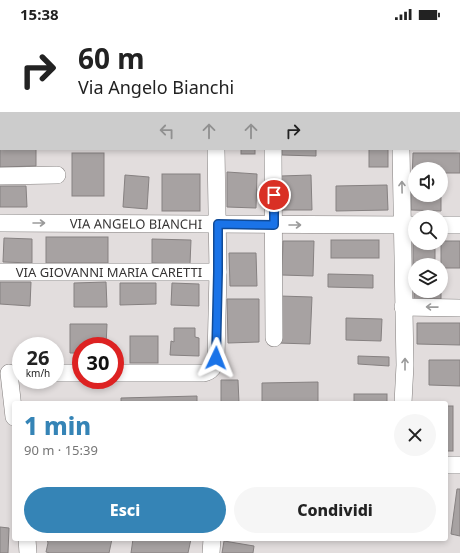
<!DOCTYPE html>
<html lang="it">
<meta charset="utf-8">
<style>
body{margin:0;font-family:"Noto Sans",sans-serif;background:#f6f6f6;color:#222;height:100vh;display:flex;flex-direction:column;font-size:15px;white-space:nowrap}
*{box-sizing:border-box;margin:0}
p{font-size:13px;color:#767676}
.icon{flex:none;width:22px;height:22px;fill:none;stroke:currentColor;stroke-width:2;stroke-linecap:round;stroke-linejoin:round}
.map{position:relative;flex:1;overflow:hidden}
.side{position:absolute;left:12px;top:373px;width:436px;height:140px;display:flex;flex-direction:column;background:#fff;border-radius:4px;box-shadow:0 2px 6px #0003}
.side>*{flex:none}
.hud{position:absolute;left:0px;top:0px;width:460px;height:122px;box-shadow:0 2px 6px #0003;background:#fff;color:#222;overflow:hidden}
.buttons{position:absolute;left:408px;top:134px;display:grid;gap:8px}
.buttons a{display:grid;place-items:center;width:40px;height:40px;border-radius:50%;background:#fff;box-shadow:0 2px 6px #0003;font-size:20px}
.speed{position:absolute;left:12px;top:309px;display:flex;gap:8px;font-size:20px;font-weight:700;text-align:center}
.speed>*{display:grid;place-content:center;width:52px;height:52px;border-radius:50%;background:#fff;box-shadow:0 2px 6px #0003;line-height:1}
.speed small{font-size:10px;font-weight:400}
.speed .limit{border:6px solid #d22;background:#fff;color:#111}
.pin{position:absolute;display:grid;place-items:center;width:34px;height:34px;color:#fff;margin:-17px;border:2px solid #fff;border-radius:50%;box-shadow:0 1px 4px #0007}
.me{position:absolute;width:44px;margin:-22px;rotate:2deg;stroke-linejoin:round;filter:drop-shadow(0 0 3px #0008)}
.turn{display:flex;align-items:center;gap:14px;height:84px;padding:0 12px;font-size:18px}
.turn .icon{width:52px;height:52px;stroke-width:2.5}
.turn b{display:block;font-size:28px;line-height:34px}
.lanes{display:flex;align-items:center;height:38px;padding:0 12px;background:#0003;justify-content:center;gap:20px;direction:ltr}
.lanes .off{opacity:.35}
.round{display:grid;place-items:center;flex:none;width:42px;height:42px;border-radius:21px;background:#f6f6f6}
.headline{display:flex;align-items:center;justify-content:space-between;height:68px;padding:0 12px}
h1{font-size:24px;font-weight:800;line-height:30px;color:#3584b6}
.cta{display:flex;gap:8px;margin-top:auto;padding:8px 12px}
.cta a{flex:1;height:46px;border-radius:24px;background:#3584b6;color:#fff;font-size:16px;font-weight:800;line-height:46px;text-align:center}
.cta a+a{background:#f6f6f6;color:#222}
.status{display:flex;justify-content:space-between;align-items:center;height:28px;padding:0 20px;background:#fff;direction:ltr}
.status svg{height:11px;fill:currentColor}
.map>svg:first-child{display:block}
</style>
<div class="status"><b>15:38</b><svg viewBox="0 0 49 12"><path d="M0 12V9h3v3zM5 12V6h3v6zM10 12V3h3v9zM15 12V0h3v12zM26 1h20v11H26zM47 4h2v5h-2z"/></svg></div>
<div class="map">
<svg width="460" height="525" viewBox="0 0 460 525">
<rect width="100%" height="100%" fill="#e2dddd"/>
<!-- green -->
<rect fill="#e5a7a1" x="96" y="0" width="123" height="1"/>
<!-- building -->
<g fill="#a7a2a2" stroke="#868181">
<rect x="0" y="35" width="1" height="22"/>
<rect x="459" y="62" width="1" height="25"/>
<rect x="0" y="77" width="1" height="21"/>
<path d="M0,117h1v4h35v17l-36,1z"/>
<rect x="241" y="121" width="14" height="5"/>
<path d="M282,121h34v7l-34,-1z"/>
<rect x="369" y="121" width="19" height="18"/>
<rect x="72" y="125" width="32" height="43"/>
<path d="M413,125h47v20h-19v-4h-26v12h-3z"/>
<path d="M227,144l30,2 -1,34 -29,-1z"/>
<rect x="162" y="146" width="38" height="37"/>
<path d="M125,147l24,2 -2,32 -24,-2z"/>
<path d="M311,147l1,35h-30l-1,-34z"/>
<path d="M387,157l1,25 -52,1v-25z"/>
<path d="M0,158h26l1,21h-27z"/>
<path d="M411,164h4v3h26v-3v19l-30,-1z"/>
<rect x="46" y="209" width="62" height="26"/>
<path d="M4,210l28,1v24l-29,-1z"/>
<path d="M152,211l39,1 -1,24 -38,-1z"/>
<rect x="331" y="212" width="48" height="18"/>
<path d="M413,212h2v3h20v22h-20v2h-2z"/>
<path d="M283,213h31l-1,35 -31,-1z"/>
<rect x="441" y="213" width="19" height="27"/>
<path d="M229,225h27l1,33h-27z"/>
<path d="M414,244h1v19h26v8h-27z"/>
<path d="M328,246l45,1v13l-45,-1z"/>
<path d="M0,254h31l-1,24 -30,-2z"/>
<path d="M106,254l1,25h-33v-24z"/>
<path d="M120,255h36v21l-36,1z"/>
<path d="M172,255l27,1v22l-28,-1z"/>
<path d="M280,268l32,1 -2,47 -32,-1z"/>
<path d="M227,271h32v43l-31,1z"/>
<path d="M346,290l36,1 -1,22 -35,-1z"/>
<path d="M417,295h43v22l-43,-1z"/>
<path d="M70,296h37l-1,22h-25v7h-11z"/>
<path d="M174,300h21v9l4,1v18l-29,-1 1,-14 3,1z"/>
<rect x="130" y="308" width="28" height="27"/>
<path d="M358,328l31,1v9l-31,-2z"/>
<path d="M429,332h31v26l-31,-1z"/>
<path d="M221,352h17l1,23h-18z"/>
<path d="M318,354v21h-56v-20z"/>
<rect x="354" y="366" width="33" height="9"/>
<path d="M197,368v7h-76v-5z"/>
<rect x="446" y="378" width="7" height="45"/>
<path d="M457,461h3v47l-9,-2z"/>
<path d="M0,499l9,1 -1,25h-8z"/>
<path d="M47,511h65l-3,14h-59l-4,-1 2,-9z"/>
<path d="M133,511h58l-3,14h-57z"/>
<path d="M224,513l30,5 -1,7h-31z"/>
</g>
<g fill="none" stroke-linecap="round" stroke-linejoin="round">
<defs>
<g id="service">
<path d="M67,1v-1"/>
<path d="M459,21h1"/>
</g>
<g id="minor">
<path d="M0,68h1"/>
<path d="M459,112h1"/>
<path d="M273,121l1,189"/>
<path d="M401,121l4,216 -2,38"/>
<path d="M0,148l57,-1"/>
<path id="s1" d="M0,195l415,2"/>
<path d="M441,197h19"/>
<path id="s2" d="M0,244h218"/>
<path d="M403,279l57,1"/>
<path d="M9,345l5,44"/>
<path d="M55,345h26"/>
<path d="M115,345h88c8,-1 12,-7 13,-15l2,-86 -2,-123"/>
<path d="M446,437h14"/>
<path d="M27,511l1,14"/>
<path d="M211,525l1,-14"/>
</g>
</defs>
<!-- service casing -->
<use href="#service" stroke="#817d7c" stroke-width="10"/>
<!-- minor casing -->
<use href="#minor" stroke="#817d7c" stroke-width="18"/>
<!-- service -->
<use href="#service" stroke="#fff" stroke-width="9"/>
<!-- minor -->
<use href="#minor" stroke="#fff" stroke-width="17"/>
</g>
<!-- one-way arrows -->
<defs><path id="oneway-shaft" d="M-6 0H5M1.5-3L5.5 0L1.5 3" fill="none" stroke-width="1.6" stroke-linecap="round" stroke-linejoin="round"/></defs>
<g stroke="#9a9a9a">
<use href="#oneway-shaft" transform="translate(402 159) rotate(-91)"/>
<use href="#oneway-shaft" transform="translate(39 195)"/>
<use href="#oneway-shaft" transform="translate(295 197)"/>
<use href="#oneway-shaft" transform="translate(432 279) rotate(-179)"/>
<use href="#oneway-shaft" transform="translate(405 336) rotate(-90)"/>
</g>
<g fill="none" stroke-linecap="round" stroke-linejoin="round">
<defs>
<path id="route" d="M216,330l2,-86v-48l56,1v-30"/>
</defs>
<!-- route casing -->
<use href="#route" stroke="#114b97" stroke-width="10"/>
<!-- route -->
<use href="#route" stroke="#1a73e8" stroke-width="7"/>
</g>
<g text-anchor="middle" stroke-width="3" stroke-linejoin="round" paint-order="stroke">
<!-- street labels -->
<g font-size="13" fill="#363434" stroke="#fff">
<text dy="5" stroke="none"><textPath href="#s1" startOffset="136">VIA ANGELO BIANCHI</textPath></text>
<text dy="5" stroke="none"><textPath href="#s2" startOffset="109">VIA GIOVANNI MARIA CARETTI</textPath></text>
</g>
</g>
</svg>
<div class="buttons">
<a><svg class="icon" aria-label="sound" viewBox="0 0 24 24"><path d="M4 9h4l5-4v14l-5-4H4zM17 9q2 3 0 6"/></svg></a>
<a><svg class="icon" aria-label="search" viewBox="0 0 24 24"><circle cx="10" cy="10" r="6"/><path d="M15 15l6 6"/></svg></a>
<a><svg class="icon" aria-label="layers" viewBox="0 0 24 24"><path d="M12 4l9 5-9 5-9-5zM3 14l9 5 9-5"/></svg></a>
</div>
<div class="speed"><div>26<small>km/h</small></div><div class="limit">30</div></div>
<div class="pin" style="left:274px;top:167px;background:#d93025"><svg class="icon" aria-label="arrive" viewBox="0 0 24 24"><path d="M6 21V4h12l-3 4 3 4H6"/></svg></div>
<svg class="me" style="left:216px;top:330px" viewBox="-20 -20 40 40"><path d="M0-17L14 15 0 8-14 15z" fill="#1a73e8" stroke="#fff" stroke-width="4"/></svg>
<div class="hud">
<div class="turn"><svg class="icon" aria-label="right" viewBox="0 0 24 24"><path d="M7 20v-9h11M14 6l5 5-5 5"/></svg><div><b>60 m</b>Via Angelo Bianchi</div></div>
<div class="lanes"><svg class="icon off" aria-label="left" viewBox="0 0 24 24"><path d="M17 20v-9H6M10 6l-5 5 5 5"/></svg><svg class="icon off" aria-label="ahead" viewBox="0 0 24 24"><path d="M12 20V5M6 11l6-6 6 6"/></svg><svg class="icon off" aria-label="ahead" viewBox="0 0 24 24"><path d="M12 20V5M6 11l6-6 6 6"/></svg><svg class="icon" aria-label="right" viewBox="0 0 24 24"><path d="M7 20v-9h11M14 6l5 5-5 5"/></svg></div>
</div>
<section class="side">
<div class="headline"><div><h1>1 min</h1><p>90 m · 15:39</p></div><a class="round"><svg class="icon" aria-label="close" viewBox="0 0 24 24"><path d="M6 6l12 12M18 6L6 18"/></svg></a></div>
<div class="cta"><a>Esci</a><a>Condividi</a></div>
</section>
</div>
